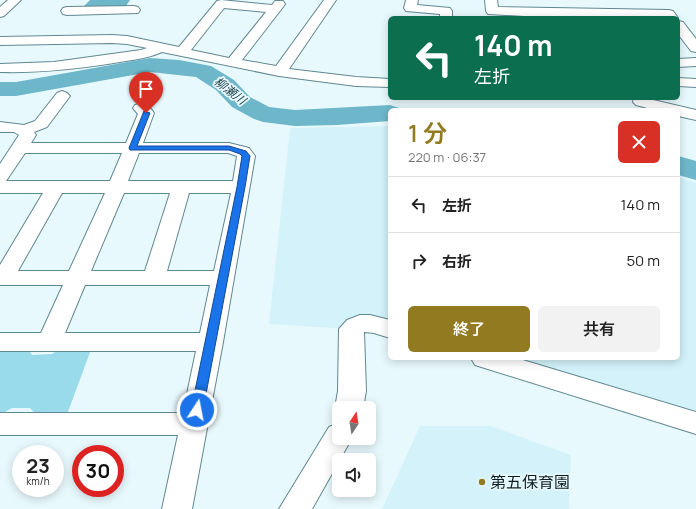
<!DOCTYPE html>
<html lang="ja">
<meta charset="utf-8">
<style>
body{margin:0;font-family:Manrope,"Noto Sans JP",sans-serif;background:#f2f2f2;color:#222;height:100vh;display:flex;flex-direction:column;font-size:15px;white-space:nowrap}
*{box-sizing:border-box;margin:0}
p{font-size:13px;color:#767676}
.icon{flex:none;width:22px;height:22px;fill:none;stroke:currentColor;stroke-width:2;stroke-linecap:round;stroke-linejoin:round}
.map{position:relative;flex:1;overflow:hidden}
.drawer{position:absolute;left:388px;top:108px;width:292px;height:252px;display:flex;flex-direction:column;background:#fff;border-radius:6px;box-shadow:0 2px 10px #0003}
.drawer>*{flex:none}
.guide{position:absolute;left:388px;top:16px;width:292px;height:84px;border-radius:6px;box-shadow:0 2px 10px #0003;background:#0b6e4f;color:#fff;overflow:hidden}
.needle{width:26px;rotate:12deg}
.controls{position:absolute;left:332px;top:401px;display:grid;gap:8px}
.controls a{display:grid;place-items:center;width:44px;height:44px;border-radius:6px;background:#fff;box-shadow:0 2px 10px #0003;font-size:20px}
.speed{position:absolute;left:12px;top:445px;display:flex;gap:8px;font-size:20px;font-weight:700;text-align:center}
.speed>*{display:grid;place-content:center;width:52px;height:52px;border-radius:50%;background:#fff;box-shadow:0 2px 10px #0003;line-height:1}
.speed small{font-size:10px;font-weight:400}
.speed .limit{border:6px solid #d22;background:#fff;color:#111}
.pin{position:absolute;display:grid;place-items:center;width:34px;height:34px;color:#fff;margin:-41px -17px;border-radius:50% 50% 50% 0;rotate:-45deg;box-shadow:0 0 4px #0007}
.pin .icon{rotate:45deg}
.me{position:absolute;width:44px;margin:-22px;rotate:11deg;stroke-linejoin:round;filter:drop-shadow(0 0 3px #0008)}
.turn{display:flex;align-items:center;gap:14px;height:84px;padding:0 20px;font-size:18px}
.turn .icon{width:52px;height:52px;stroke-width:2.5}
.turn b{display:block;font-size:28px;line-height:34px}
.round{display:grid;place-items:center;flex:none;width:42px;height:42px;border-radius:6px;background:#f2f2f2}
.headline{display:flex;align-items:center;justify-content:space-between;height:68px;padding:0 20px}
h1{font-size:24px;font-weight:600;line-height:30px;color:#927a21}
.cta{display:flex;gap:8px;margin-top:auto;padding:8px 20px}
.cta a{flex:1;height:46px;border-radius:6px;background:#927a21;color:#fff;font-size:16px;font-weight:600;line-height:46px;text-align:center}
.cta a+a{background:#f2f2f2;color:#222}
ul{padding:0;list-style:none}
li{display:flex;align-items:center;gap:12px;height:56px;padding:0 20px;border-top:1px solid #e0e0e0}
li div{flex:1}
li b{display:block;font-size:15px}
li em{font-style:normal}
.map>svg:first-child{display:block}
</style>
<div class="map">
<svg width="696" height="509" viewBox="0 0 696 509">
<rect width="100%" height="100%" fill="#e8f9fd"/>
<!-- built -->
<g fill="#d3f2fa">
<path d="M390,126v203h-39l-82,-5 21,-196z"/>
<path d="M678,177l18,6v240l-212,-65h194z"/>
<path d="M420,426h71l80,29 -2,54h-187z"/>
</g>
<!-- green -->
<path fill="#99daeb" d="M2,347h25l5,8 20,-1 11,-7h29l-26,70h-28l-8,-9h-18l-12,7v-63z"/>
<!-- water -->
<path fill="#6eb7ca" d="M90,0h40l-4,6 -3,1h-40z"/>
<g fill="none" stroke-linecap="round" stroke-linejoin="round">
<!-- river -->
<g fill="#6eb7ca" fill-rule="evenodd">
<path d="M150,58l29,2 32,6 23,14 16,17 19,10 26,3 95,-5 9,3 2,2h-11v11l-53,4 -42,1 -32,-4 -9,-3 -22,-12 -16,-17 -20,-13 -46,-5 -134,24h-16v-14h16z"/>
<path d="M678,156l18,5v19l-18,-5z"/>
</g>
<defs>
<g id="street">
<path d="M8,0h13l-17,16 -4,1v-10z"/>
<path d="M221,0l51,5 3,-4h8l2,3 -2,3 -41,53 34,6 48,-66h12l-47,69 67,8 34,2v8l-34,-1 -77,-10 -117,-24c-15,7 -32,8 -48,11 -38,6 -75,10 -114,9v-8l54,-2 87,-12 6,-2 -20,-4 -15,-1 -112,2v-8l112,-2 15,1 52,11 38,-46zM224,8l42,4 -37,46 -38,-8z"/>
<path d="M406,0h12l-1,5 33,3 2,3v7h-12v-4l-34,-3 -2,-3z"/>
<path d="M485,0h12l1,7 171,3 4,1 5,7 -142,-2 1,2h-12l-1,-2 -36,-2 -2,-3z"/>
<path d="M134,6l4,1 2,3 -2,3 -71,2 -4,-1 -2,-3 2,-3 4,-1z"/>
<path d="M678,21l5,1 13,17v13l-5,-1 -13,-17z"/>
<path d="M696,58v8l-18,1v-8z"/>
<path d="M678,78l18,1v8l-18,-1z"/>
<path d="M62,91l5,2 3,3 -23,31 -13,5 2,3 -5,8h95l12,-29 -5,-6 2,-3c9,-3 14,1 19,8l-11,30h86l20,5 6,8 -32,186 -31,167h-30l16,-74h-178v-22h183l13,-62h-196v-18h41l22,-48h-63v-20l43,-72h-43v-29l19,-29 -5,-3h-14v-10l24,3 11,-4 22,-28zM25,153h97l-12,28h-106h2zM139,153h89l9,3 -4,25h-105zM62,193h43l-36,78h-51zM124,193h46l-25,78h-54zM189,193h42l-17,78h-47zM85,285h125l-10,48h-135z"/>
<path d="M634,98h16l-1,1 47,11v10l-18,-4v-6h-23l-19,-5 -3,-3z"/>
</g>
<g id="secondary">
<path d="M360,315h10l20,5v18l-16,-5 -10,-1 2,59 -3,17h-24v7l-4,-7 3,-17 1,-62 8,-9z"/>
<path d="M471,358h45l180,54v22l-221,-69z"/>
<path d="M339,423v15h13l-40,71h-33l50,-82z"/>
</g>
</defs>
<!-- street casing -->
<use href="#street" stroke="#608892" stroke-width="2"/>
<!-- secondary casing -->
<use href="#secondary" stroke="#608892" stroke-width="2"/>
<!-- street -->
<use href="#street" fill="#fff" fill-rule="evenodd"/>
<!-- secondary -->
<use href="#secondary" fill="#fff" fill-rule="evenodd"/>
</g>
<!-- route -->
<path fill="#1a73e8" stroke="#114b97" d="M144,111l6,2 -13,33h92l17,5 4,5 -5,31 -42,223 -2,3 -4,2 -4,-2 -2,-3 46,-223 5,-31 -2,-2 -11,-4h-99l-1,-2z"/>
<!-- markers -->
<circle fill="#927a21" stroke="#e8f9fd" stroke-width="1.5" cx="482" cy="482" r="4"/>
<g text-anchor="middle" stroke-width="3.5" stroke-linejoin="round" paint-order="stroke">
<!-- far-water labels -->
<g font-size="12" font-style="italic" fill="#1a3d46" stroke="#e8f9fd">
<text transform="translate(230 91) rotate(38)" y="4">柳瀬川</text>
</g>
<!-- near-poi labels -->
<g font-size="16" fill="#0d1d21" stroke="#e8f9fd" text-anchor="start">
<text x="490" y="488">第五保育園</text>
</g>
</g>
</svg>
<div class="controls">
<a><svg class="needle" viewBox="-14 -14 28 28"><path d="M0-13l5 13h-10z" fill="#e53935"/><path d="M0 13l5-13h-10z" fill="#767676"/></svg></a>
<a><svg class="icon" aria-label="sound" viewBox="0 0 24 24"><path d="M4 9h4l5-4v14l-5-4H4zM17 9q2 3 0 6"/></svg></a>
</div>
<div class="speed"><div>23<small>km/h</small></div><div class="limit">30</div></div>
<div class="pin" style="left:146px;top:113px;background:#d93025"><svg class="icon" aria-label="arrive" viewBox="0 0 24 24"><path d="M6 21V4h12l-3 4 3 4H6"/></svg></div>
<svg class="me" style="left:197px;top:410px" viewBox="-20 -20 40 40"><circle r="17" fill="#1a73e8" stroke="#fff" stroke-width="3"/><path d="M0-11L8 9 0 5-8 9z" fill="#fff"/></svg>
<div class="guide">
<div class="turn"><svg class="icon" aria-label="left" viewBox="0 0 24 24"><path d="M17 20v-9H6M10 6l-5 5 5 5"/></svg><div><b>140 m</b>左折</div></div>
</div>
<section class="drawer">
<div class="headline"><div><h1>1 分</h1><p>220 m · 06:37</p></div><a class="round" style="background:#d93025;color:#fff"><svg class="icon" aria-label="close" viewBox="0 0 24 24"><path d="M6 6l12 12M18 6L6 18"/></svg></a></div>
<ul>
<li><svg class="icon" aria-label="left" viewBox="0 0 24 24"><path d="M17 20v-9H6M10 6l-5 5 5 5"/></svg><div><b>左折</b></div><em>140 m</em></li>
<li><svg class="icon" aria-label="right" viewBox="0 0 24 24"><path d="M7 20v-9h11M14 6l5 5-5 5"/></svg><div><b>右折</b></div><em>50 m</em></li>
</ul>
<div class="cta"><a>終了</a><a>共有</a></div>
</section>
</div>
